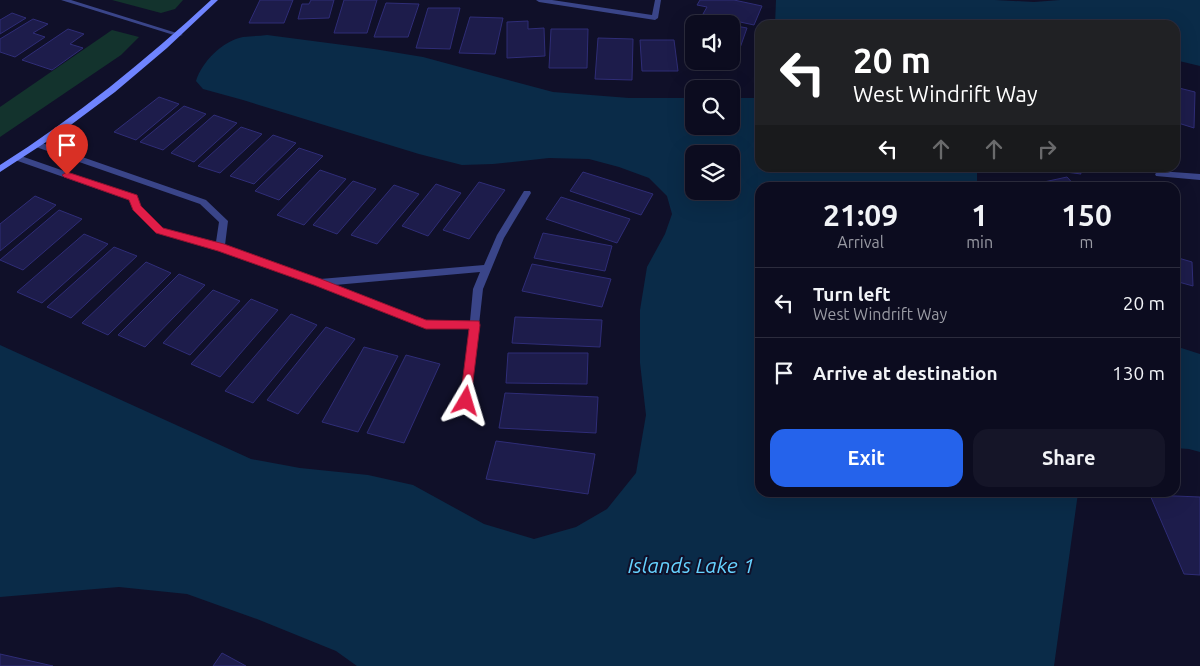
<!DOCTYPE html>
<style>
body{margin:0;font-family:Ubuntu,sans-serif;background:#151528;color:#f1f3f6;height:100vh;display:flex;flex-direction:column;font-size:19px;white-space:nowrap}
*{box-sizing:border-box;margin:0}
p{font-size:16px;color:#9a9ba4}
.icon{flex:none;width:28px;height:28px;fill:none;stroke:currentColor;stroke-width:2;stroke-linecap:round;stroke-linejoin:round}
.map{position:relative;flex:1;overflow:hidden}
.panel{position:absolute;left:755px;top:182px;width:425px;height:315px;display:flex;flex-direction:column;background:#0c0c1f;border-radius:15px;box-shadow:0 5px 20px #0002,0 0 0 1px #2c2c3d}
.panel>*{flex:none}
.hud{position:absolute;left:755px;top:20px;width:425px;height:152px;border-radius:15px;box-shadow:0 5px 20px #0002,0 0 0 1px #2c2c3d;background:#202124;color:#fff;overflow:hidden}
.controls{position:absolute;left:685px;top:15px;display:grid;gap:10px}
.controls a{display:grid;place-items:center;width:55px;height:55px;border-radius:10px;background:#0c0c1f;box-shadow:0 5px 20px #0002,0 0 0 1px #2c2c3d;font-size:25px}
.pin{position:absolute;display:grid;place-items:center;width:42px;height:42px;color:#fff;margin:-51px -21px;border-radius:50% 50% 50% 0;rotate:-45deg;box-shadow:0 0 5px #0007}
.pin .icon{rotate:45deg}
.me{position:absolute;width:55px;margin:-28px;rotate:7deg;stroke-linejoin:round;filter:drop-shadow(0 0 4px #0008)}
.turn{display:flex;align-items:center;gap:18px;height:105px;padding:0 15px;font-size:22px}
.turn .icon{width:65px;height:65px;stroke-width:2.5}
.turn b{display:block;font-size:35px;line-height:42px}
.lanes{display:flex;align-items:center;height:48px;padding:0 15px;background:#0003;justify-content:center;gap:25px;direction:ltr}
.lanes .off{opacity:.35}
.eta{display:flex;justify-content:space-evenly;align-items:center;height:85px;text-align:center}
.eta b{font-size:30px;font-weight:700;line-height:35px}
.button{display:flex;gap:10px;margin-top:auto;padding:10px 15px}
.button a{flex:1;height:58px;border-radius:15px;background:#2563eb;color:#fff;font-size:20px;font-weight:700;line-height:58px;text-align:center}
.button a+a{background:#151528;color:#f1f3f6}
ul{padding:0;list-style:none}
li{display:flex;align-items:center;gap:15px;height:70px;padding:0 15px;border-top:1px solid #2c2c3d}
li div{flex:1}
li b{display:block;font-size:19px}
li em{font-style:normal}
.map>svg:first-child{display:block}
</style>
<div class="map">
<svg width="1200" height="666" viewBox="0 0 1200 666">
<rect width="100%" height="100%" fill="#101029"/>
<!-- green -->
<g fill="#13332d">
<path d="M112,0h71l-8,9 -14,4z"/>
<path d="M112,30l27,7 -18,18 -121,82v-30z"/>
</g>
<!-- water -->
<g fill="#0a2b48" fill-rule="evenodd">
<path d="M776,0h219l39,2 26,-2h140v66l-25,-6v-35h-400z"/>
<path d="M267,35l107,14 49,8 130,35 76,6h65v28h37v-28h24l5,-3v73h217v19l-217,1v304l318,1 -24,173h-697l-21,-15 -79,-32 -70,-25 -68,-7 -119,10v-252l251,114 49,9 68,7 45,10 71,39 50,15 42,-12 31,-18 29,-36 10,-58 -6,-52v-53l7,-43 18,-33 7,-20 -5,-18 -18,-18 -30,-11 -30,-8 -40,-1 -56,6 -31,1 -43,-11 -176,-54 -40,-11 -7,-8c6,-19 26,-40 47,-44 8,-1 16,-1 24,-2zM694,154h37v37h-37z"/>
<path d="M1175,346l25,8v98l-11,-3 -14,-1z"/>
</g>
<!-- building -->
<g fill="#1d1c4b" stroke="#2f2d77">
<path d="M260,0h33l-9,23h-35z"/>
<path d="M311,0h23l-5,18 -31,1 4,-15h7z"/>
<path d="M344,0h33l-10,33h-33z"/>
<path d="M700,0h34l28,6 -8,19 -51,-11 4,-7 -10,-2z"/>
<path d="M386,3l33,1 -11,33h-34z"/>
<path d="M428,8h32l-10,41 -34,-1z"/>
<path d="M12,13l14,5 -26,16v-14z"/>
<path d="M470,17l33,1 -8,36 -36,-1z"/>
<path d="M695,17l32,7h-33v10l-7,-2z"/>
<path d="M33,19l15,5 -15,9 12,4 -30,20 -15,-5v-13z"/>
<path d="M528,21v8l16,-1 1,28 -38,2v-36z"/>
<path d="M731,25l16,3 -7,20 -9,-2z"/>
<path d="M68,29l16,5 -14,10 13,4 -31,22 -30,-10z"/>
<path d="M551,29h37l-1,39h-38z"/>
<path d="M598,38l35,1 -1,41 -37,-1z"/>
<path d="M640,40h34l4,31h-36z"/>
<path d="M1175,87l20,5 -1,36 -19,-6z"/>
<path d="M159,97l20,7 -43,36 -22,-8z"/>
<path d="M184,106l22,8 -43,36 -23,-8z"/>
<path d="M214,115l23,8 -43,39 -23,-9z"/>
<path d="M241,127l21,7 -42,39 -22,-7z"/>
<path d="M273,135l23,8 -42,41 -24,-8z"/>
<path d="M299,148l24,8 -44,44 -24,-9z"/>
<path d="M1035,168h44l2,6z"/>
<path d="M320,170l26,9 -42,46 -27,-10z"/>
<path d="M583,172l70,22 -12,21 -71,-24z"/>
<path d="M1067,177l10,11h-45l-2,-3z"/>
<path d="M353,181l23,8 -39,45 -24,-9z"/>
<path d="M479,182l26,8 -36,49 -26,-9z"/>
<path d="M436,184l25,9 -33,43 -26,-10z"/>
<path d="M394,185l25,9 -42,50 -26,-9z"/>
<path d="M35,196l21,9 -56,46v-27z"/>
<path d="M561,197l69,22 -13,24 -71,-24z"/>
<path d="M59,210l23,9 -59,51 -23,-10z"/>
<path d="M543,233l69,13 -7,25 -71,-13z"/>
<path d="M84,234l24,10 -66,59 -25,-11z"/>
<path d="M114,247l23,9 -66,62 -24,-11z"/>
<path d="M1175,257l17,5 1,24 -18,-5z"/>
<path d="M146,262l25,11 -63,62 -26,-12z"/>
<path d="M532,264l79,15 -9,28 -80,-16z"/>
<path d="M179,274l26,11 -60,62 -27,-12z"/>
<path d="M213,290l27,11 -50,54 -27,-12z"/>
<path d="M251,299l27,11 -58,67 -29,-13z"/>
<path d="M291,314l26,11 -64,78 -28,-12z"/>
<path d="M515,317l87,3 -2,27 -88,-4z"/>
<path d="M326,327l29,12 -57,75 -31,-14z"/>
<path d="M364,347l34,9 -40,76 -36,-10z"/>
<path d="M508,353h80l-1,31 -81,-1z"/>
<path d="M406,355l34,9 -36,79 -37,-10z"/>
<path d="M505,393l93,4 -2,36 -97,-5z"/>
<path d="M496,441l99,13 -7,40 -102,-15z"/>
<path d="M1150,495l50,2v78l-16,-1z"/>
<path d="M222,653l24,13h-33z"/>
<path d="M0,654l53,12h-53z"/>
</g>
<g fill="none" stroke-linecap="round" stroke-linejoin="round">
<!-- street -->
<g fill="#3a4589" fill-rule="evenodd">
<path d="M61,0h10l112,35 -6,1z"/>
<path d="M536,0h16l100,15 3,-15h6l-3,18 -3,2 -116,-18z"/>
<path d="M39,142l167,58 22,21 -3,24 95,34 164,-14 13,-30 27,-44h6l1,2 -27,45 -21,51 -13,115 -4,2 -4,-2 -1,-3 8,-72 -43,-1 -111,-43 -96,-35 -63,-17 -22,-23 -5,-10 -114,-40 -1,-2 1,-2h6l115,40 5,10 21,22 54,14 3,-20 -19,-18 -164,-57 -1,-2zM480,272l-7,17 -3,32 -44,-1 -91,-35z"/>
<path d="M1159,171l41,3v6l-44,-4 -1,-2z"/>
</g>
<!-- secondary -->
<path fill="#6f84ff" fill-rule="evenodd" d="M211,0h7l-51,48 -52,44 -55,41 -60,39v-7c76,-48 145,-104 211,-165z"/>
</g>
<!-- route -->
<path fill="#e11d48" stroke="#92132f" d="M67,172l70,23 4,11 22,22 61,16 97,35 105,41 53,1 1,4 -10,80 -4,2 -4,-2 -2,-4 9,-72h-43l-112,-44 -96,-34 -62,-18 -23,-23 -4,-10 -65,-23 -2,-2z"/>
<g text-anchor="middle" stroke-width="4" stroke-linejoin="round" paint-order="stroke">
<!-- near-water labels -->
<g font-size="21" font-style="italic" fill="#66d2ff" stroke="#101029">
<text x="691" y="573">Islands Lake 1</text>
</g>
</g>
</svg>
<div class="controls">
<a><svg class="icon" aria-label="sound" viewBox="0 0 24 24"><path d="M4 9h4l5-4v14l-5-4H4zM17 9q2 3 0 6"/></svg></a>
<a><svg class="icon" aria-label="search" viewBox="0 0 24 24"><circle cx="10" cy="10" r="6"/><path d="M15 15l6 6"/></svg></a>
<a><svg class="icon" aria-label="layers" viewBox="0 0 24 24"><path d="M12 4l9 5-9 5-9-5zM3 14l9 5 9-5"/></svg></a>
</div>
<div class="pin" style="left:67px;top:175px;background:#d93025"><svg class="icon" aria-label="arrive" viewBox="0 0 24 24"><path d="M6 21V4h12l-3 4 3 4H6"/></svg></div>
<svg class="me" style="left:466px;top:401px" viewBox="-20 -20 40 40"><path d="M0-17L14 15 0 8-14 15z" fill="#e11d48" stroke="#fff" stroke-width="4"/></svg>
<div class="hud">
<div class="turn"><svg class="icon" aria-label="left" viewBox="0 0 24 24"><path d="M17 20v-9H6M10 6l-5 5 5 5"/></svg><div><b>20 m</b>West Windrift Way</div></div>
<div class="lanes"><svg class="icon" aria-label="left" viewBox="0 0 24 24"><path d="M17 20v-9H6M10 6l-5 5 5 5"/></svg><svg class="icon off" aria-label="ahead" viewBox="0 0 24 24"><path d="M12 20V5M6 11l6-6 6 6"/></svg><svg class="icon off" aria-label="ahead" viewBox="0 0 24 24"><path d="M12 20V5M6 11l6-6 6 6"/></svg><svg class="icon off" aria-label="right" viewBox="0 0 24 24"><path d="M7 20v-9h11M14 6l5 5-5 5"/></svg></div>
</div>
<section class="panel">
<div class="eta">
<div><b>21:09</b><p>Arrival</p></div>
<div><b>1</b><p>min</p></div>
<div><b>150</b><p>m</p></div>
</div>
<ul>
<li><svg class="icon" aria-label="left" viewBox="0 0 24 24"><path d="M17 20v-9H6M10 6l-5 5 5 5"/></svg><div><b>Turn left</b><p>West Windrift Way</p></div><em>20 m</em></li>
<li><svg class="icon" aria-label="arrive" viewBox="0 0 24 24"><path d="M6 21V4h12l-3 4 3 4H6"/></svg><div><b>Arrive at destination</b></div><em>130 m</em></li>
</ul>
<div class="button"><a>Exit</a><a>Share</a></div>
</section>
</div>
